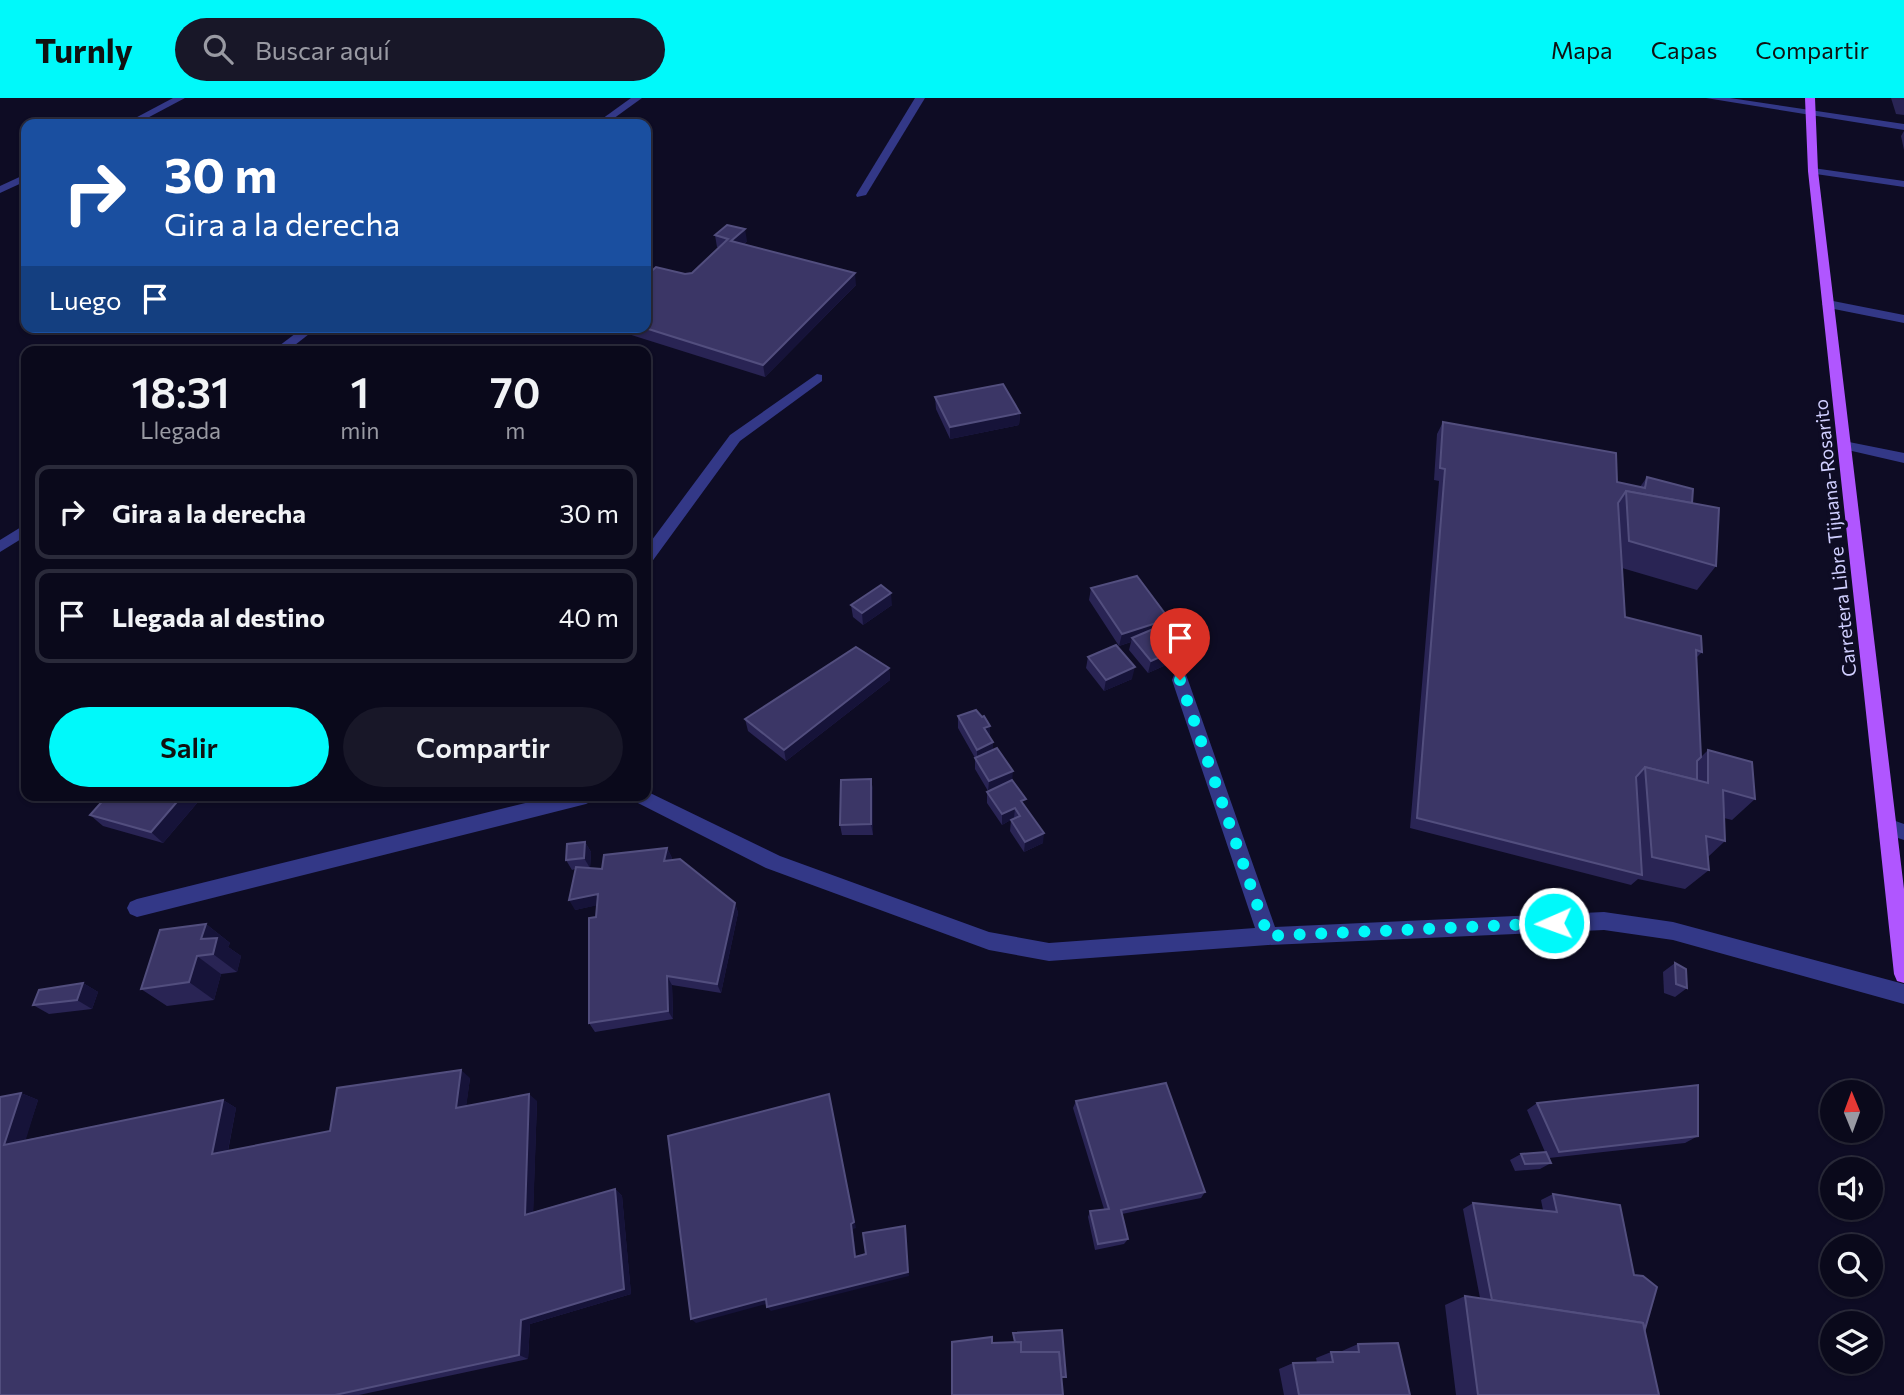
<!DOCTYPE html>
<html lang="es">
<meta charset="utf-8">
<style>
body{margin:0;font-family:Commissioner,sans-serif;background:#181728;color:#f1f3f6;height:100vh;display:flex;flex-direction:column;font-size:26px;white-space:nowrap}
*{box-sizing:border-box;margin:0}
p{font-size:23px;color:#999aa3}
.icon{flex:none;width:38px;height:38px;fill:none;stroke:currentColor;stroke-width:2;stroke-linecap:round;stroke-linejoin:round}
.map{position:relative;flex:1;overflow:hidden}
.details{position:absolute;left:21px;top:248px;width:630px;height:455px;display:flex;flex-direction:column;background:#0a091b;border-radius:14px;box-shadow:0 2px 5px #0004,0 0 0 2px #2a2a3a}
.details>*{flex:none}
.top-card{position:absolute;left:21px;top:21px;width:630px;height:214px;border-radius:14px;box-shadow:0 2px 5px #0004,0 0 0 2px #2a2a3a;background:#1a4fa0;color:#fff;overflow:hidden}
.needle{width:46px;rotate:359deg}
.fabs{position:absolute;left:1820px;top:982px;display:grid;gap:14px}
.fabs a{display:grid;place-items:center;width:63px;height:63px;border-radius:50%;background:#0a091b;box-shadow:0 2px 5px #0004,0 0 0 2px #2a2a3a;font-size:35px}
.pin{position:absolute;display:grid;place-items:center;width:60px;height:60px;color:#fff;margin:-72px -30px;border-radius:50% 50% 50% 0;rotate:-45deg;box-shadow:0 0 7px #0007}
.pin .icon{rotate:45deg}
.me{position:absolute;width:77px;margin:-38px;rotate:268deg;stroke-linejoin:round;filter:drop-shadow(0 0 5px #0008)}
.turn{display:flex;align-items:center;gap:24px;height:147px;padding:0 28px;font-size:32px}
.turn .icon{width:91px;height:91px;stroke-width:2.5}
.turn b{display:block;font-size:49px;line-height:60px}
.then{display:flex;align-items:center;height:66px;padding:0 28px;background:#0003;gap:14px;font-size:26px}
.eta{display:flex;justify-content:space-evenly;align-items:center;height:119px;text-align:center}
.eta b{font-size:42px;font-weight:600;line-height:49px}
.cta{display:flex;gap:14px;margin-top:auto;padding:14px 28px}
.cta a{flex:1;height:80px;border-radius:42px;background:#00f9fa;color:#111;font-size:28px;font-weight:600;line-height:80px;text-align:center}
.cta a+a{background:#181728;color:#f1f3f6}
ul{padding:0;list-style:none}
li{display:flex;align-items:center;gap:21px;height:94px;margin:0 14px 10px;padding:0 14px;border:4px solid #2a2a3a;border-radius:14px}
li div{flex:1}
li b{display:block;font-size:26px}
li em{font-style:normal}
header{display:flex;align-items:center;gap:42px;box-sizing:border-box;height:98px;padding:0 35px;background:#00f9fa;color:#111}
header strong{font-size:33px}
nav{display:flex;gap:38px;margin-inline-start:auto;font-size:24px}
.search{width:490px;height:63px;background:#181728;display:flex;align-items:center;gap:18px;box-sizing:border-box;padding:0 24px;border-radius:38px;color:#999aa3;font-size:26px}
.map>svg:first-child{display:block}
</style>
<header>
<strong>Turnly</strong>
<div class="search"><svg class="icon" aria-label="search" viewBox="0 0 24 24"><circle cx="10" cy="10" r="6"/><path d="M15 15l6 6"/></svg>Buscar aquí</div>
<nav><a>Mapa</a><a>Capas</a><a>Compartir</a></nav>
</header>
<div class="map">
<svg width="1904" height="1297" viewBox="0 0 1904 1297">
<rect width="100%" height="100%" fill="#0e0c24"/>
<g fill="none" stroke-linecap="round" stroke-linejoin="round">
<!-- minor -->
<g fill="#333887" fill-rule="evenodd">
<path d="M173,0h12l-49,26h-12z"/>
<path d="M631,0h11l-36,26h-11z"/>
<path d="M915,0h10l-59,97 -9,2 -1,-2z"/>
<path d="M1706,0h24l174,26v6z"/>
<path d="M1813,70l91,13v6l-95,-14 -1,-2z"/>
<path d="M26,76v7l-26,12v-7z"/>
<path d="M1828,202l76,15v8l-80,-16 -2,-3z"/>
<path d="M304,229h14l-32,25h-15z"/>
<path d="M817,276l5,1v6l-82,60 -89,122 -5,1v-16l84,-113z"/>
<path d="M1844,343l60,12v10l-65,-15v-6z"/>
<path d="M26,426v12l-26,16v-12z"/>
<path d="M1180,576l6,1 2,5 87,247 329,-15 69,10 231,62v20l-231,-64 -69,-10 -336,15 -219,16 -60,-11 -223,-82 -132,-67 -3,-5h15v-5l134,65 209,76 60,11 206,-15 -83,-248 2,-5z"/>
<path d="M554,698h41l-3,5 -6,3 -449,113 -7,-3 -3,-6 3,-6 7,-3z"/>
<path d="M1887,720l17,6v16l-24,-8 -2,-6 2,-6z"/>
</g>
<!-- major -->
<path fill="#b056ff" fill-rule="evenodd" d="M1805,0h10l3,73 86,718v94l-7,-2 -3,-7 -86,-803z"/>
</g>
<!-- wall -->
<g fill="#292454">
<path d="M1891,0h13v17l-8,-1z"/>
<path d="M1904,33v19l-3,-14z"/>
<path d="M715,137l32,6 -3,3 112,41 -91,92 -159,-50h40l39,-53 7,-1 27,-25 -2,-1z"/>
<path d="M935,299l85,16 -1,12 -69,14 -14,-30z"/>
<path d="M1443,324l174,60 23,5 7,-10 45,26 24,63 -19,24 -75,-22 3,49 77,35 -6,6 5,99 7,-7 47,49 -23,21 -8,-2 1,23 -17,16 1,13 -24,19 -47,-10 -7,6 -221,-57 29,-347 -5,-1 3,-46z"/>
<path d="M1091,490l75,43 -3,1 12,29 -27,12 -19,-23 2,-8 -12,4 -30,-46z"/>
<path d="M851,507h41l-29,20 -10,-8z"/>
<path d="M1088,559l44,22 -28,12 -18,-23z"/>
<path d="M889,570l1,12 -104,81 -38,-30 -3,-12z"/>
<path d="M958,618l24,1 8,19 3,14 19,31 31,62 -19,9 -14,-21 1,-11 3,-2 -12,7 -15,-22v-11l1,-1 -13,-22v-11l-17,-30z"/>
<path d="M871,681l2,11v45h-31l-2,-10z"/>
<path d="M107,698h96l-40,47 -60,-17 -13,-11z"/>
<path d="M585,744l6,10 -1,16 12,1 65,-21 5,10 -1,2 64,43 3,10 -17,80 -49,-8 1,34 -78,13 -6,-9 8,-118 -22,5v-41l-3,1 -6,-10z"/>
<path d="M206,826l24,19 -2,4 13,9 -4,16 -16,2 -7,26 -47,6 -26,-17z"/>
<path d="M1675,865l12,25 -12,9 -11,-4 -1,-21z"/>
<path d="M83,885l15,9 -6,17 -43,5 -16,-9z"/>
<path d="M470,980l-4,28 71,-5 -4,111 82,-23 7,7 9,98 -101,30 -2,35 -169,36h-359l21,-302 17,7 -13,40 198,-40 13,8 -8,43 102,-20z"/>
<path d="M1076,1003l129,91 -4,6 -79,16 6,25 -4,5 -29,6 -7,-33 2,-6 14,-2 -31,-101z"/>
<path d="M1537,1005l161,33 -13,7 -136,15 2,5 -11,6 -25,2 -5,-11 11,-6 24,-2 -18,-42z"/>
<path d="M1553,1096l91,135 15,66h-203l-11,-90 20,-9 15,2 -17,-89 10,-6 70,7 -2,-10z"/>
<path d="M1358,1246l52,51h-126l-5,-26 14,-6h24l-1,-5 15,-6h11v-1z"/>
</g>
<!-- shaded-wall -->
<g fill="#161339">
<path d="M745,131l2,12 -14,12 -2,-12z"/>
<path d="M855,175l1,12 -91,92 -2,-12z"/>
<path d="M1020,315l-1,12 -69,14v-12z"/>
<path d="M891,495l1,12 -29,20 -1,-12z"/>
<path d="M1169,521l-3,12 -32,10 -2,-3 -1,4 -12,4 3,-12z"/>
<path d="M1178,551l-3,12 -27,12 3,-12z"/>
<path d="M1135,569l-3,12 -28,12 2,-11z"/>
<path d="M889,570l1,12 -104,81 -2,-11z"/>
<path d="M990,628v11l-6,-9z"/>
<path d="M993,644v11l-16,8v-11z"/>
<path d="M1013,673l-1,11 -24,10 1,-11z"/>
<path d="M871,681l2,11v45l-2,-11z"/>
<path d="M182,698h21l-40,47 -12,-11z"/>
<path d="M1015,710l-1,10 -12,7v-11z"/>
<path d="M1044,735l-1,10 -19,9 1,-10z"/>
<path d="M585,744l6,10 -1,16 -6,-10z"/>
<path d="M667,750l5,10 -4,13 -4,-10z"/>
<path d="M598,796l5,10 -28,6 -6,-10z"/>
<path d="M735,805l3,10 -17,80 -4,-9z"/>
<path d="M206,826l24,19 -2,4 13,9 -4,16 -24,-18 -12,-15z"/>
<path d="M197,858l24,18 -7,26 -25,-18z"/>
<path d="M667,878l5,9 1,34 -5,-8z"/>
<path d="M83,885l15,9 -6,17 -15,-9z"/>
<path d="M461,972l9,8 -5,38 -9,-8z"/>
<path d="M21,995l17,7 -16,52 -18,-7z"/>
<path d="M529,996l8,7 -4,119 -8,-5z"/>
<path d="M829,996l27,134 -3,1 4,33 -2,-5z"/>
<path d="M223,1002l13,8 -10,52 -14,-6z"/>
<path d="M615,1091l7,7 9,98 -101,30 -2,35 -9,-4 2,-35z"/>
<path d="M905,1134l4,44 -138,35 -4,-4z"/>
<path d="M766,1201l4,4 -74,20 -5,-4z"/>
</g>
<!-- building -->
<g fill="#3b3666" stroke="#524e7e" stroke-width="2">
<path d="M727,127l18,4 -14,12 124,32 -92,92 -121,-38h4v-51l10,-9 29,7 7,-1 36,-34 -13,-4z"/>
<path d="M1003,286l17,29 -70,14 -15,-30z"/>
<path d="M1443,324l173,31 1,29 28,6 2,-11 46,12 -1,14 -66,-12 -8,12 7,114 76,19 1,16 -6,-2 5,107 -4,4v19l-52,-13 -9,10 6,98 -225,-57 28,-349 -5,-1z"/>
<path d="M1626,393l93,17 -3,58 -87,-25z"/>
<path d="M1137,478l32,43 -47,15 -31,-46z"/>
<path d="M881,487l10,8 -29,20 -11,-8z"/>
<path d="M1158,529l20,22 -27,12 -19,-23z"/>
<path d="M1116,547l19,22 -29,13 -18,-23z"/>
<path d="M856,549l33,21 -105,82 -39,-31z"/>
<path d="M976,612l6,7 2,-1 6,10 -6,2 9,14 -16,8 -19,-34z"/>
<path d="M997,650l16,23 -24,10 -14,-23z"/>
<path d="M1708,652l44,12 3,37 -32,-9 2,51 -19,-5 3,34 -57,-13 -7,-90 63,16z"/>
<path d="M871,681v45l-31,1 1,-45z"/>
<path d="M1012,682l14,19 -5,2 23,32 -19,9 -14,-22 9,-4 -5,-8 -13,6 -15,-22z"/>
<path d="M107,698h75l-31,36 -61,-17z"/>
<path d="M585,744l-1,16 -18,2 1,-16z"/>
<path d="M667,750l-3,13 16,-2 55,44 -18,81 -50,-8 1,35 -79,12v-105l7,-1 2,-23 -29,6 7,-33 26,2 2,-14z"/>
<path d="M206,826l-5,15 16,-1 -4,16 -16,2 -8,26 -48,7 19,-59z"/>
<path d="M1675,865l11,6 1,19 -11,-4z"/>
<path d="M83,885l-6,17 -44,5 6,-15z"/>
<path d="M461,972l-5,38 73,-14 -4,121 90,-26 9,100 -103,31 -2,35 -184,40h-335v-298l21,-4 -17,52 219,-45 -11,54 118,-23 7,-43z"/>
<path d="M1166,985l39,109 -84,18 7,29 -30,5 -8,-33 19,-2 -33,-108z"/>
<path d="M1698,987v51l-139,16 -22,-49z"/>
<path d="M829,996l25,128 -3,2 4,33 11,-3 -3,-21 42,-7 3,46 -141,35 -1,-8 -75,20 -23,-183z"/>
<path d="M1546,1054l5,11 -26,1 -4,-10z"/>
<path d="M1553,1096l67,11 14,70 9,1 14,11 -12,42 -2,-6 -151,-23 -19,-97 84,9z"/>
<path d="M1465,1198l178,27 16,72h-181z"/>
<path d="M1062,1232l4,47h-5l-2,-25h-38v-10h-6l-2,-9z"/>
<path d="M992,1239v6l29,-1v10h38l4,43h-111v-53z"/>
<path d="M1398,1245l12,52h-111l-6,-32 40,-1 -2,-10h28l-1,-8z"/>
</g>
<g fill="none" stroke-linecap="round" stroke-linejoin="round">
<!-- route -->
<path stroke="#00f9fa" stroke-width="12" stroke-dasharray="0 21.6" d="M1180,582l88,256 286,-13"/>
</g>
<g text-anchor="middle" stroke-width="7" stroke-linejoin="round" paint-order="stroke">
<!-- street labels -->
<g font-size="19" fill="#d0cfff" stroke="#0e0c24">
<text transform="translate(1835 440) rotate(-96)" y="7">Carretera Libre Tijuana-Rosarito</text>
</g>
</g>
</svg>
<div class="fabs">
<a><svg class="needle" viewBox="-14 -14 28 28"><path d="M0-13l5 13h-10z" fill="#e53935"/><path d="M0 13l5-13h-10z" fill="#999aa3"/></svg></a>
<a><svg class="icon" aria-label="sound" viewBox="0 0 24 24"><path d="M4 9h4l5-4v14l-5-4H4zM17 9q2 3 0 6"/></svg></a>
<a><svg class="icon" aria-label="search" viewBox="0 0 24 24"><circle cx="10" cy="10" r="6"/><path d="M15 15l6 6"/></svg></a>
<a><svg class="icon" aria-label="layers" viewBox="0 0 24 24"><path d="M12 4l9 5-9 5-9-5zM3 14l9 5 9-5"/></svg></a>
</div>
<div class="pin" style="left:1180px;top:582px;background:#d93025"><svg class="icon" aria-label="arrive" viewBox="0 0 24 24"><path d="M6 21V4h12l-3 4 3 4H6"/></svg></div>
<svg class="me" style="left:1554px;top:825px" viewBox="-20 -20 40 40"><circle r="17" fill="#00f9fa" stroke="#fff" stroke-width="3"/><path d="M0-11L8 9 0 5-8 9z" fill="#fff"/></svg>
<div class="top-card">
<div class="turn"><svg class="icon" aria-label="right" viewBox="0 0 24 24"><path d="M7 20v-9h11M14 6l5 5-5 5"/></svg><div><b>30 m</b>Gira a la derecha</div></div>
<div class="then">Luego<svg class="icon" aria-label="arrive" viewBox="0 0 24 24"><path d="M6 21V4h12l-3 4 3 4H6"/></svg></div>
</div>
<section class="details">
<div class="eta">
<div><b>18:31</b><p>Llegada</p></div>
<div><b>1</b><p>min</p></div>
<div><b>70</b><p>m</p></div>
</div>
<ul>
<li><svg class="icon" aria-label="right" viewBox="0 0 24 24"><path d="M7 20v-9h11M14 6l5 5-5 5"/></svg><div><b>Gira a la derecha</b></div><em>30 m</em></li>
<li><svg class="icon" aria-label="arrive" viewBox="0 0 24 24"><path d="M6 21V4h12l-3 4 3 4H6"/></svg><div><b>Llegada al destino</b></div><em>40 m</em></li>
</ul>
<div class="cta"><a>Salir</a><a>Compartir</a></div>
</section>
</div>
